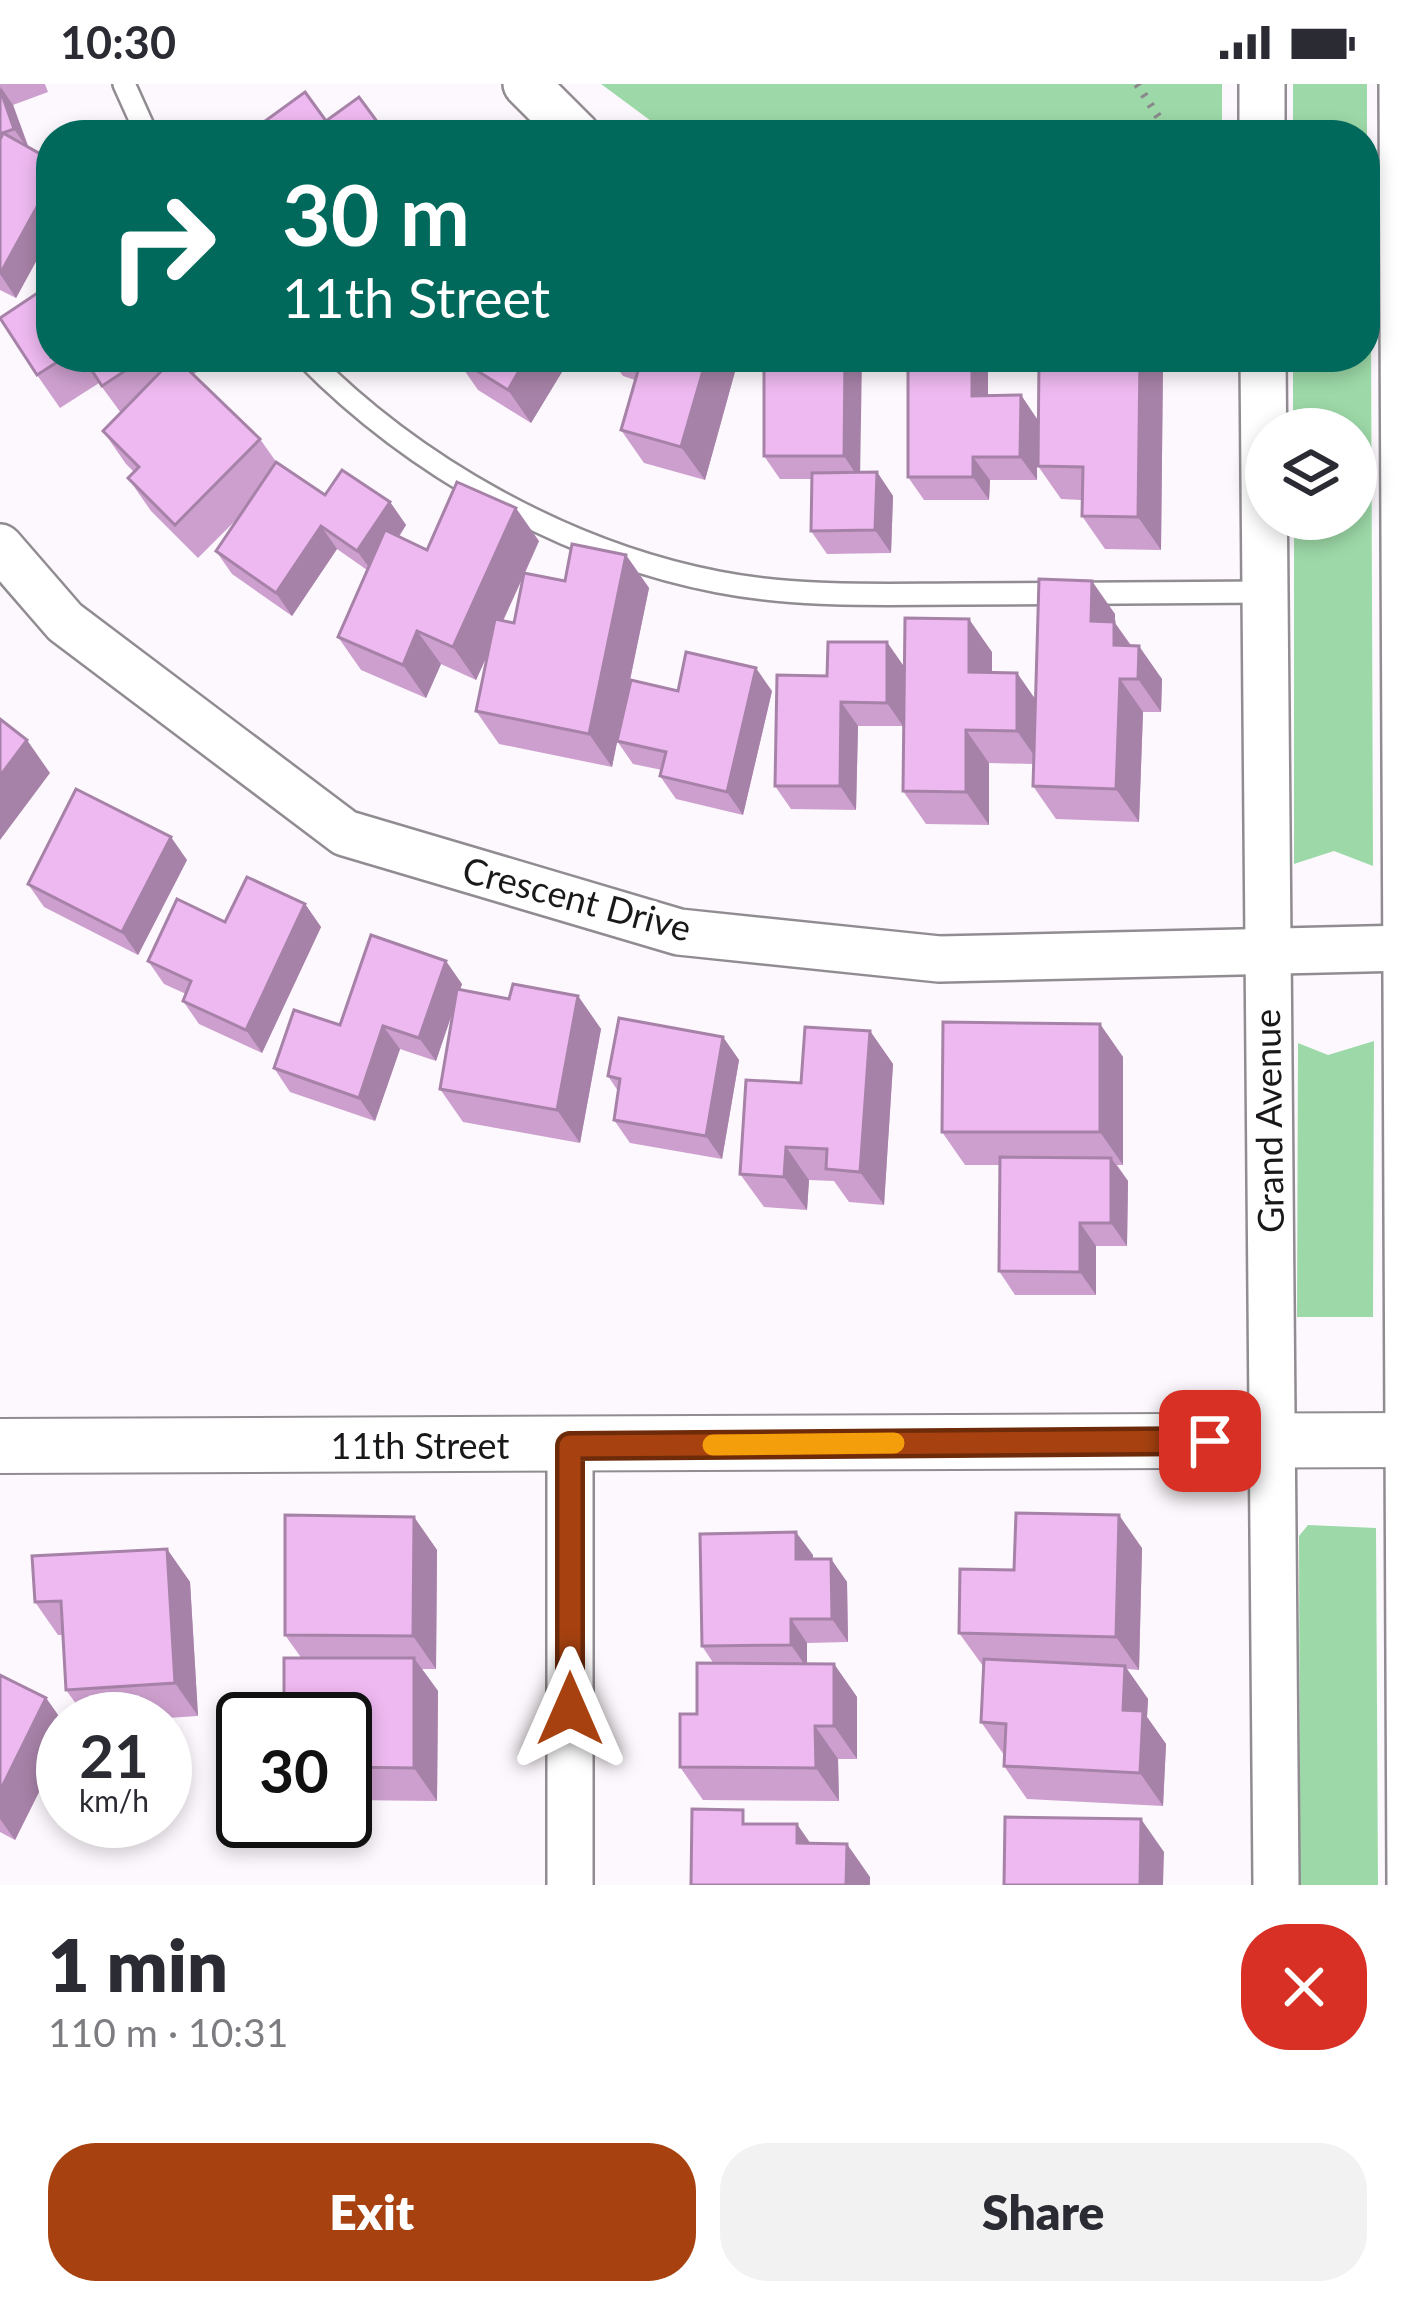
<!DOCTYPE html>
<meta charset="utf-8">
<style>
body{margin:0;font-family:Lato,sans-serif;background:#f2f2f3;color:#2b2b33;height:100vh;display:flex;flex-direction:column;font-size:45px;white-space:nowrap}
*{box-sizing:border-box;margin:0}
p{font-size:39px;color:#7c7c81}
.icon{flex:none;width:66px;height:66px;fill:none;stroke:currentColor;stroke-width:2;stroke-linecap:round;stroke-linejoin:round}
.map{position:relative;height:1801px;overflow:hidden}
.drawer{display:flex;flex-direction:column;background:#fff;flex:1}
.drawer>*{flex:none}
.hud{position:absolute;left:36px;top:36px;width:1344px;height:252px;border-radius:48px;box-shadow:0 6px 18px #0003;background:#00695c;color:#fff;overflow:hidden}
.buttons{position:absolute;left:1245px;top:324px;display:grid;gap:24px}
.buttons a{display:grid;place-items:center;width:132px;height:132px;border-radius:50%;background:#fff;box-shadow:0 6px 18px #0003;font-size:60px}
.speed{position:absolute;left:36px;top:1608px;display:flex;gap:24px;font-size:60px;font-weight:700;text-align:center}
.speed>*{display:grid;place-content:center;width:156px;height:156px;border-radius:50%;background:#fff;box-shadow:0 6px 18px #0003;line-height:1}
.speed small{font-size:30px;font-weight:400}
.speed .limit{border:6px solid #111;border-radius:18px;background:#fff;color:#111}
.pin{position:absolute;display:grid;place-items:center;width:102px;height:102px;color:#fff;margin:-51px;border-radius:24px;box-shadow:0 6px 18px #0006}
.me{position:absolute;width:132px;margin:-66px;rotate:0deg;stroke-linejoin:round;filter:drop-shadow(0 0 9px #0008)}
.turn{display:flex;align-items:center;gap:42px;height:252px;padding:0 48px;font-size:54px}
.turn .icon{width:156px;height:156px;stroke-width:2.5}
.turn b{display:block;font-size:84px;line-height:102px}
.round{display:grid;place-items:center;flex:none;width:126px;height:126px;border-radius:48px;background:#f2f2f3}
.summary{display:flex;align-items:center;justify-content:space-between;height:204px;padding:0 48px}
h1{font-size:72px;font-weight:800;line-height:90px}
.primary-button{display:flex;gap:24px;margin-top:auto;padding:24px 48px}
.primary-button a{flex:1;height:138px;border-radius:48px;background:#a74210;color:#fff;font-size:48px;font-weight:800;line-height:138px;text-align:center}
.primary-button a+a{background:#f2f2f3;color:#2b2b33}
.status{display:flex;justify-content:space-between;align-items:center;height:84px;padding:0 60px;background:#fff;direction:ltr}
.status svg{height:33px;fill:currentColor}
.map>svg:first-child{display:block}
</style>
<div class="status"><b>10:30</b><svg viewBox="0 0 49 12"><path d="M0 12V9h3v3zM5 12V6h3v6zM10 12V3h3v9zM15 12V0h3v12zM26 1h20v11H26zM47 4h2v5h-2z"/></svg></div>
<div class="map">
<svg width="1415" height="1801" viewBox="0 0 1415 1801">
<rect width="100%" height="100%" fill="#fdf8fd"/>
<!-- green -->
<g fill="#9dd9a8">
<path d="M601,0h621v51h-552z"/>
<path d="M1293,0h74v87l-2,-36h-72z"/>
<path d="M1365,245l6,3 2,534 -39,-15 -40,13v-345h62v-90h-63v-72h72z"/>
<path d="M1374,957l-1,276h-76l1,-274 30,12z"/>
<path d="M1308,1441l68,3 2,357h-78l-1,-349z"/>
</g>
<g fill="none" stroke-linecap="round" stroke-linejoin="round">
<defs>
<g id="service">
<path d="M124,0l23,51"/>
<path d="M306,273c108,110 261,196 412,225 82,16 164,12 247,12 100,-1 201,-1 302,-2"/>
</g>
<g id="minor">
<path d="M526,0l51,51"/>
<path d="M1262,0v51"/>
<path d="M1402,0l8,1801"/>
<path d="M1263,273l13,1528"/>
<path d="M0,463l65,75 280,211 334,99 260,27 468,-11"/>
<path d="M570,1362v439"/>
</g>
<path id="tertiary" d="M0,1362l1415,-6"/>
</defs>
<!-- service casing -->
<use href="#service" stroke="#918c91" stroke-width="26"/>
<!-- minor casing -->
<use href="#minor" stroke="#918c91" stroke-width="50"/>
<!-- tertiary casing -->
<use href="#tertiary" stroke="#918c91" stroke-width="58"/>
<!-- path -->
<path stroke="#8b888b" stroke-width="8" stroke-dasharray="3 9" stroke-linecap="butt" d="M1137,0l33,51"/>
<!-- service -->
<use href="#service" stroke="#fff" stroke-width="21"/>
<!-- minor -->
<use href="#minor" stroke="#fff" stroke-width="45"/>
<!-- tertiary -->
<use href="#tertiary" stroke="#fff" stroke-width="54"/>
</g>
<!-- wall -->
<g fill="#cd9fce" fill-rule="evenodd">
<path d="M0,0h45l3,8 -35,13 16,43 22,12v74l-35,64 -16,-8z"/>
<path d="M51,273h147l6,10 -10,7 66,65 17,24 48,32 65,7 16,23 -7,12 28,13 112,-9 -14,32 40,8 61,-26 23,33 -28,135 57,-32h94l-29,124 -67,-16 -16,-23 2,-6 -29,-6 -16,-23 -5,26 -113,-23 -23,-33 11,-55 -11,24 -35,-16 -15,34 -65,-28 -23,-33 29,-67 -30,-21 -45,67 -60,-42 -16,-23 25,-36 -43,43 -47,-47 -23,-33 6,-6 -8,-8 -23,-33 18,-18 -22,-30 -39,25 -23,-33zM524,491l-10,48 -11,-2z"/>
<path d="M455,273h116l-40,66 -53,-33z"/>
<path d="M609,273h119l8,11 -31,112 -61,-17 -23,-33 14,-50 -12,-4z"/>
<path d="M764,273l96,116 17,-1 16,24 -2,57 -64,1 -16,-23 1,-52h-32l-16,-23z"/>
<path d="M1140,273h21l2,4 -2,189 -56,-1 -23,-33v-16l-21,-1 -23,-33z"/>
<path d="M988,280v32l33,-1 16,24v61h-47l-1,20h-65l-16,-23z"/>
<path d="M1115,530v9l16,22 31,34 -1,33h-18l-4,110 -83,-3 -23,-33v-22l-44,-1v62l-63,-1 -23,-33 89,-139v20l25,1 18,26z"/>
<path d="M903,581v61h-45l-2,84 -65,-1 -16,-23 52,-110z"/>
<path d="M187,776l-49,95 -94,-48 -16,-23z"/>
<path d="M305,820l16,23 -59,126 -63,-29 -16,-23 3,-7 -22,-10 -16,-23 77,-39z"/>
<path d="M462,900l-2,6 49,9 69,-3 23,33 -21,114 -117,-21 -23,-33 14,-81 -18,53 -36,-12 -25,72 -85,-29 -16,-24 66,-43z"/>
<path d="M1100,940l23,33v108h-6l11,16 -1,65h-31v49h-81l-16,-24 1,-106h-35l-23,-33z"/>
<path d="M870,947l23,33 -9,141 -35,-3 -15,-21 -25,-1 -2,30 -43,-3 -24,-33 61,-91z"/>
<path d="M723,953l16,23 -17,99 -92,-16 -16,-23 4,-29 -10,-15z"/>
<path d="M414,1433l23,33 -1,119h-14l16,22 -1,110 -92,-1v-81l-60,-84z"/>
<path d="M1142,1464l-3,122 -12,-1 21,30 -1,18 19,27 -3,62 -136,-7 -23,-33v-11l-23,-33 2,-56 -24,-33 55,-63z"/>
<path d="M167,1465l23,33 8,134 -47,3h-64l-21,-29 -3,-55h-5l-23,-33z"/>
<path d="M813,1471v4h18l16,23 1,60 -41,1v21h27l23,33v62h-19l1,42 -136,-1 -23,-33 34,-103 -12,-18z"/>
<path d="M0,1591l46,23 17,24v22l-48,96 -15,-8z"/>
</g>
<!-- shaded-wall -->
<g fill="#a782a8">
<path d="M0,2l13,19 17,47 -16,-23z"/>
<path d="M38,121l13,18v11l-35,64 -16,-24z"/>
<path d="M527,273h44l-40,66 -23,-33z"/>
<path d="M707,273h21l8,11 -31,112 -24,-33z"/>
<path d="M845,273h17l-2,123 -16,-24z"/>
<path d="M972,273h11l5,7v55l-16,-23z"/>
<path d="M1140,273h21l2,4 -2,189 -23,-33z"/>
<path d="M1021,311l16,24v61l-17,-23z"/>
<path d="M973,373l17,23 -1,20 -16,-23z"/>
<path d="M877,388l16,24 -2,57 -16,-23z"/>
<path d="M390,418l16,23 -32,49 -17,-23z"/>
<path d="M516,424l23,33 -63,139 -23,-33z"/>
<path d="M321,442l16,23 -45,67 -16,-23z"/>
<path d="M626,471l23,33 -37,179 -23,-33z"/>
<path d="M1092,497l23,33v9l22,32v23l-46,-57z"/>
<path d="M969,535l23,33v53l-23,-33z"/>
<path d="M417,547l24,33 -15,34 -23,-33z"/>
<path d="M887,558l16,23v61l-16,-23z"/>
<path d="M1139,562l23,33 -1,33 -23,-33z"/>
<path d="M756,584l16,23 -29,124 -16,-23z"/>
<path d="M1017,589l23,33v58l-23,-33z"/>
<path d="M1120,595l23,33 -4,110 -23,-33z"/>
<path d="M841,618l17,24 -2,84 -16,-24z"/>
<path d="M966,646l23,33v62l-23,-33z"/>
<path d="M27,656l23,33 -50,67v-64z"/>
<path d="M171,753l16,23 -49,95 -16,-23z"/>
<path d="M305,820l16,23 -59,126 -16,-23z"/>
<path d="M446,877l16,23 -26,77 -17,-23z"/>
<path d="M578,912l23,33 -21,114 -23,-33z"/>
<path d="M1100,940l23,33v108l-23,-33z"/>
<path d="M383,942l17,23 -25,72 -16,-23z"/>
<path d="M870,947l23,33 -9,141 -24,-33z"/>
<path d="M723,953l16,23 -17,99 -16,-23z"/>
<path d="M786,1063l23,33 -2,30 -23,-33z"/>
<path d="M1111,1074l17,23 -1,65 -16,-23z"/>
<path d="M1080,1139l16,23v49l-16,-23z"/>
<path d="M1119,1431l23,33 -3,122 -23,-33z"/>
<path d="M414,1433l23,33 -1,119 -23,-33z"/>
<path d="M796,1448l17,23v27l-17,-23z"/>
<path d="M167,1465l23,33 8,134 -23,-33z"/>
<path d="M831,1475l16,23 1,60 -16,-23z"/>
<path d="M791,1535l16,24v25l-16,-23z"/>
<path d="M414,1574l24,33 -1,110 -23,-33z"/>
<path d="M834,1580l23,33v62l-23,-33z"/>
<path d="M1125,1582l23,33 -1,18 19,27 -3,62 -23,-33 -17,-63z"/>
<path d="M46,1614l17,24v22l-48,96 -15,-21v-28z"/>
<path d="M815,1642l23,33 1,42 -23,-33z"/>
<path d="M1141,1735l23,33 -1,33h-23z"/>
<path d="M797,1740l23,33 -23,-14z"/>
<path d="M847,1760l23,33v8h-24z"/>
</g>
<!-- building -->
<g fill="#eeb9f0" stroke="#a782a8" stroke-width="3">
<path d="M0,5l14,40 -14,5z"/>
<path d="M305,8l21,29 33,-24 28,38h-141z"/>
<path d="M3,49l48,27v52l-13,-7 -38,69v-134z"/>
<path d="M51,200v73h14l-28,18 -37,-57z"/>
<path d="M83,273h63l-44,29z"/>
<path d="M175,273l85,82 -85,86 -47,-47 11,-11 -36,-36z"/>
<path d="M455,273h72l-19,33z"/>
<path d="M642,273h65l-26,90 -60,-17z"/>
<path d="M764,273h81l-1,99h-80z"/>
<path d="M908,273h64v39l49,-1 -1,62h-47v20h-65z"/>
<path d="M1039,273h101l-2,160 -56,-1 1,-49 -45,-1z"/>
<path d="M276,378l49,33 17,-25 48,32 -33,49 -36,-25 -45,67 -60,-42z"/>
<path d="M877,388l-2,58 -64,1 1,-58z"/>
<path d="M457,398l59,26 -63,139 -36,-16 -14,34 -65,-28 47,-107 42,20z"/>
<path d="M572,460l54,11 -37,179 -113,-23 19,-92 19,4 10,-50 41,8z"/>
<path d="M1039,495l53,2 -1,40 23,1v23l25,1 -1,33h-18l-4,110 -83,-3z"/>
<path d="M905,534l64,1v53l48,1v58l-51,-1v62l-63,-1z"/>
<path d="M828,558h59v61l-46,-1 -1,84h-65l2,-111 50,1z"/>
<path d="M686,568l70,16 -29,124 -67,-16 6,-24 -49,-11 14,-61 47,11z"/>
<path d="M0,635l27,21 -27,36z"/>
<path d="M76,705l95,48 -49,95 -94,-48z"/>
<path d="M247,793l58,27 -59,126 -63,-29 8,-20 -43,-20 29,-62 48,23z"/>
<path d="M371,851l75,26 -27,77 -36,-12 -24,72 -85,-30 20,-58 46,15z"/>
<path d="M513,900l65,12 -21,114 -117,-21 17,-100 52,10z"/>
<path d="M619,934l104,19 -17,99 -92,-16 6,-41 -12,-3z"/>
<path d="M943,938l157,2v108h-158z"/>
<path d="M805,943l65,4 -10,141 -34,-3 1,-20 -41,-2 -2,30 -44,-3 6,-94 55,3z"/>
<path d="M1000,1073l111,1v65h-31v49l-81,-1z"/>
<path d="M1016,1429l103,2 -3,122 -157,-4 1,-64 54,1z"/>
<path d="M285,1431l129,2 -1,119 -128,-1z"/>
<path d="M796,1448v27h35l1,60h-41v26l-89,1 -2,-112z"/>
<path d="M167,1465l8,134 -109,7 -5,-89 -26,1 -3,-46z"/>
<path d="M284,1574h130v110l-69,-1v-48h-61z"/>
<path d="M984,1575l141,7 -2,44 20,1 -3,62 -136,-7 2,-42 -25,-2z"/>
<path d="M697,1579l137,1v62h-19l1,42 -136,-1v-53h17z"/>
<path d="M0,1591l46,23 -46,93z"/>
<path d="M692,1725l51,1v14h54v19l50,1 -1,41h-155z"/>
<path d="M1005,1733l136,2 -1,66h-136z"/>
</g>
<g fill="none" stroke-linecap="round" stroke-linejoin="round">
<defs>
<path id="route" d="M570,1625v-263l640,-5"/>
</defs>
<!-- route casing -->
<use href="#route" stroke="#6d2b0a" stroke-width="30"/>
<!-- route -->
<use href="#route" stroke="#a74210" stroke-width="21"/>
<!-- slow -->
<path stroke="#f59e0b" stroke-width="21" d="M713,1361l181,-2"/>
</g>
<g text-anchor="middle" stroke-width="10" stroke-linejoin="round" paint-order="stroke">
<!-- street labels -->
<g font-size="36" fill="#1a181a" stroke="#fff">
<text transform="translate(577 815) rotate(15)" y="13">Crescent Drive</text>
<text transform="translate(1269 1037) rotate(-91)" y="13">Grand Avenue</text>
<text x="420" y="1375">11th Street</text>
</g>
</g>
</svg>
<div class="buttons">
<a><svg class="icon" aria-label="layers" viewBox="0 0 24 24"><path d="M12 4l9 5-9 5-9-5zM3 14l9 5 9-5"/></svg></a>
</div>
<div class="speed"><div>21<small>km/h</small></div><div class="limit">30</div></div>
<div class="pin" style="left:1210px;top:1357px;background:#d93025"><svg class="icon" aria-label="arrive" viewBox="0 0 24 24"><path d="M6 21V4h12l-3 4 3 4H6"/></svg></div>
<svg class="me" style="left:570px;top:1625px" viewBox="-20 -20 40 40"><path d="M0-17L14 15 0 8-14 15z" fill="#a74210" stroke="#fff" stroke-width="4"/></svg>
<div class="hud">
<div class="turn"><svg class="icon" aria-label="right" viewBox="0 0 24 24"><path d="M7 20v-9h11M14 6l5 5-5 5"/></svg><div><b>30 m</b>11th Street</div></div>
</div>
</div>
<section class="drawer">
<div class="summary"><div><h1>1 min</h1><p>110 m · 10:31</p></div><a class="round" style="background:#d93025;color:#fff"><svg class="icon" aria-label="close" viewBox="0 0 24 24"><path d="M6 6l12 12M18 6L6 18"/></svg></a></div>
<div class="primary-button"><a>Exit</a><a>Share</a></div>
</section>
